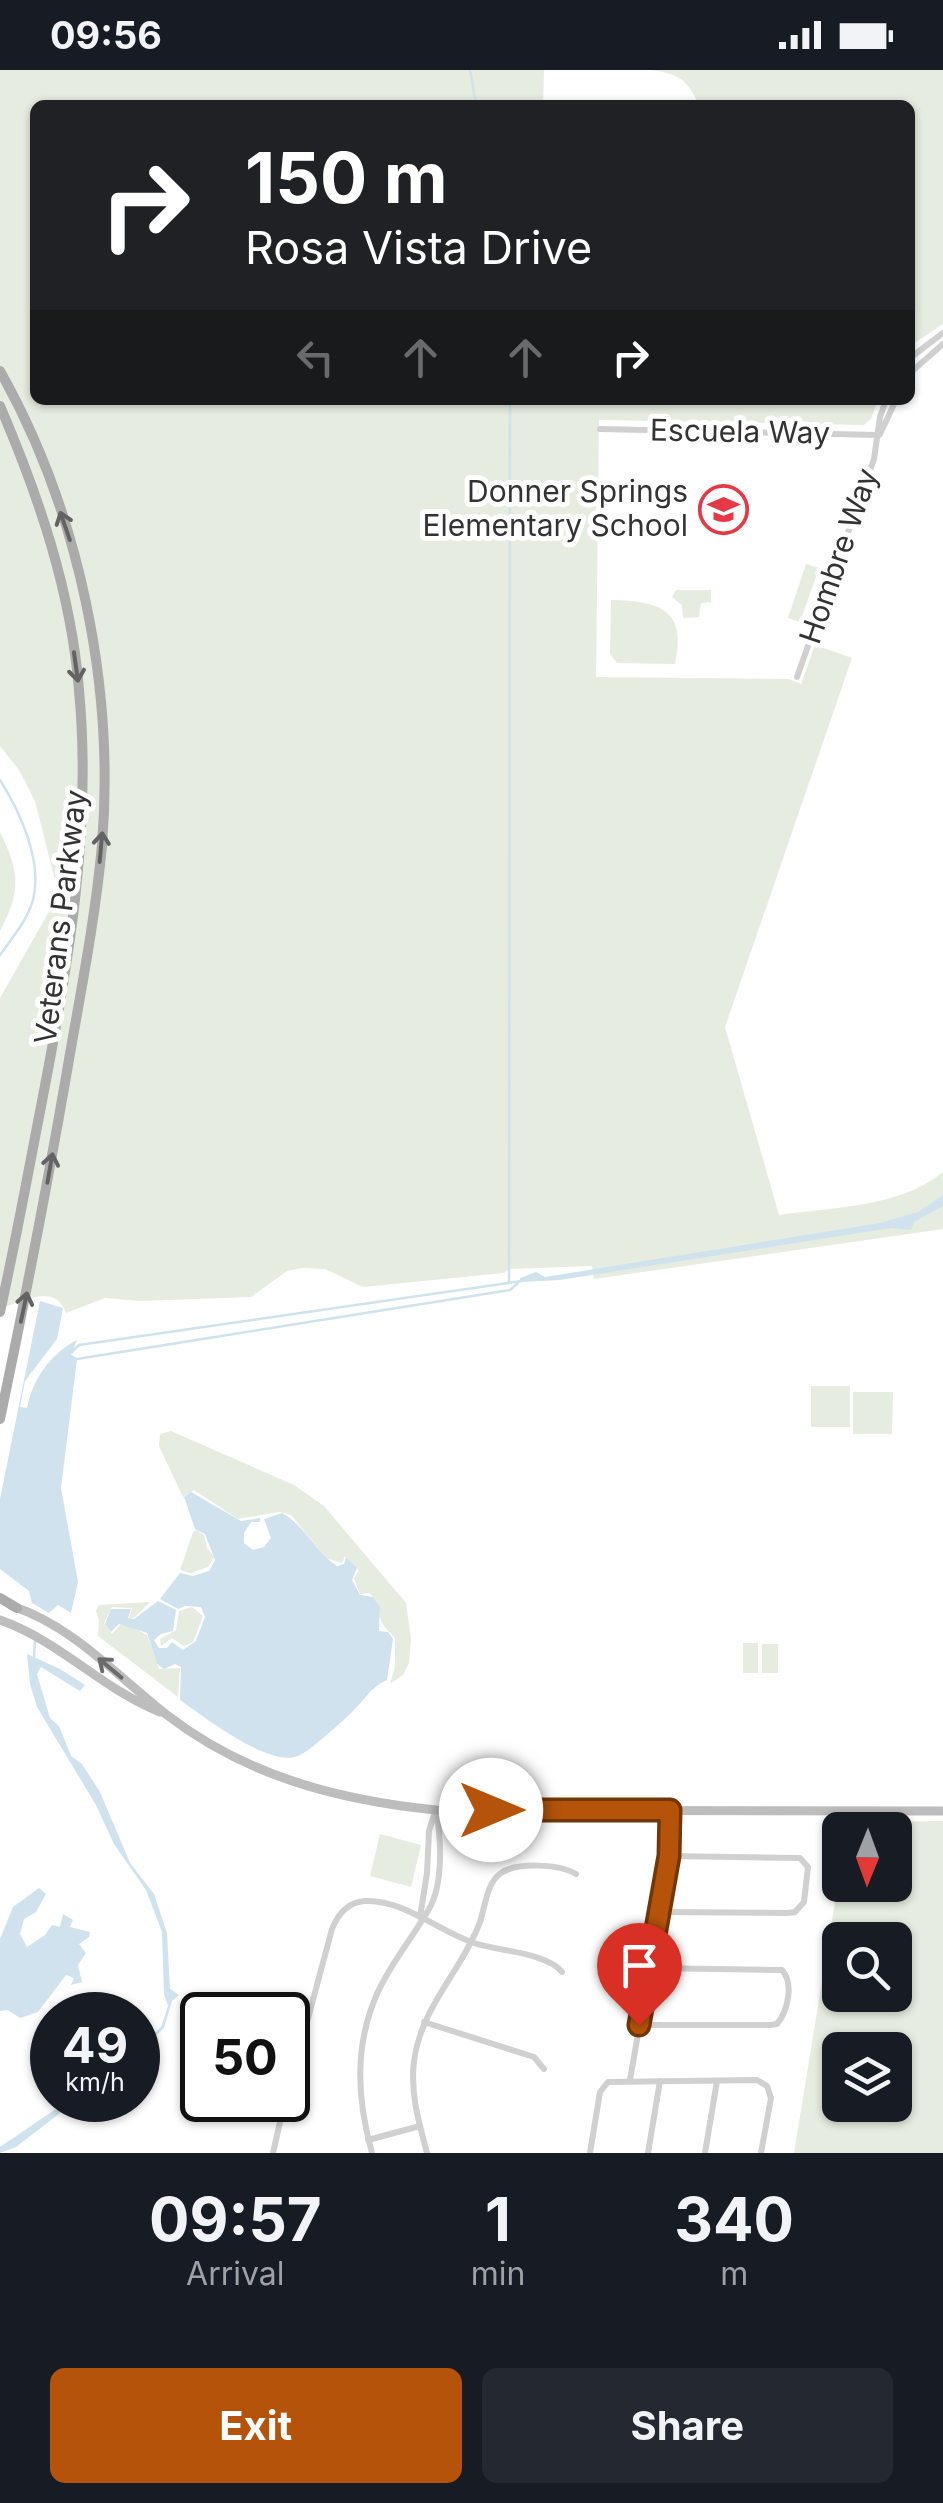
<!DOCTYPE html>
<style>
body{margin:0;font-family:Inter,sans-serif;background:#242831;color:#f1f3f6;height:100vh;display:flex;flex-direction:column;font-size:38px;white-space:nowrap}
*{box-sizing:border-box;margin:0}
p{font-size:32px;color:#9ea1a6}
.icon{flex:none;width:55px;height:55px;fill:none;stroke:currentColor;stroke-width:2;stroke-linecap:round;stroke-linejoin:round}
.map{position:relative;height:2083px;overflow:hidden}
.side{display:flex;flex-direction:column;background:#171b24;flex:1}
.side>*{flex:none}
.hud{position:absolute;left:30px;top:30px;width:885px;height:305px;border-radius:15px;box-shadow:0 2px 8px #0004;background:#202124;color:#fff;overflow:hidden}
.needle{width:65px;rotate:181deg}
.controls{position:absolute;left:822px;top:1742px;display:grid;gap:20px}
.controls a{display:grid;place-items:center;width:90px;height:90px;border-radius:15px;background:#171b24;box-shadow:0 2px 8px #0004;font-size:50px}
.speed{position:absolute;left:30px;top:1922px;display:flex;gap:20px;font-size:50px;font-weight:700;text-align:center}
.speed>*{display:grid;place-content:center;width:130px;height:130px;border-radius:50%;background:#171b24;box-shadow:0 2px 8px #0004;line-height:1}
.speed small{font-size:25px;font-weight:400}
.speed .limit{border:5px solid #111;border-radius:15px;background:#fff;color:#111}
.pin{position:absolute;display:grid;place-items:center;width:85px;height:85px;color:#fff;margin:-102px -42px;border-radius:50% 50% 50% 0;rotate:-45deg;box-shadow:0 0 10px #0007}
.pin .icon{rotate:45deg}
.me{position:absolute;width:110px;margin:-55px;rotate:90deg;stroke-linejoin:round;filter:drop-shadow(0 0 8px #0008)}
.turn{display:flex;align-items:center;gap:35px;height:210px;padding:0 50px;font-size:45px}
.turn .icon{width:130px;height:130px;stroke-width:2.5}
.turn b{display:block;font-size:70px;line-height:85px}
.lanes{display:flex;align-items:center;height:95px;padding:0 50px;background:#0003;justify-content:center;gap:50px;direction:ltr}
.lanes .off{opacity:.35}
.eta{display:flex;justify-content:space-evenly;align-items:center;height:170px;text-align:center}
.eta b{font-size:60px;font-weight:700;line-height:70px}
.button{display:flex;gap:20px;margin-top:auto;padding:20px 50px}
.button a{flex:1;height:115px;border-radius:15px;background:#b45309;color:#fff;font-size:40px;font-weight:700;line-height:115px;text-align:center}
.button a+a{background:#242831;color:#f1f3f6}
.status{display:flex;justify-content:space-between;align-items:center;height:70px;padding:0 50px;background:#171b24;direction:ltr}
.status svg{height:28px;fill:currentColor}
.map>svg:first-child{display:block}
</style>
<div class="status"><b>09:56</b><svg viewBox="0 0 49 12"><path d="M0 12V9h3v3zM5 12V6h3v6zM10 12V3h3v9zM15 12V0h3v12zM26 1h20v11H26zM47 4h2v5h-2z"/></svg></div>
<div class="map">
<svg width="943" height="2083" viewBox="0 0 943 2083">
<rect width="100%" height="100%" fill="#fff"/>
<!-- green -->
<g fill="#e6ecdf" fill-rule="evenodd">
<path d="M0,0h544l-1,35h-508v295h843l-7,19 -7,6 -265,-5 -3,257 193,2 12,5 14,-39 37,13 -127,369 54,188c54,-8 120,-7 164,-43v57l-349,50 -2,-13 -83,3 -5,4 -141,14 -38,-18 -22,-1 -16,3 -36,26 -111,4 -35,-3 -39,15c-12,-32 -43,-10 -66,-5v-310l51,-90 5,-24 -21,-83 -16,-31 -19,-24z"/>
<path d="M650,0h293v254l-33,22v-241h-211c-11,-25 -21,-32 -49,-35z"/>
<path d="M806,494l13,4 -19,54 -12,-4z"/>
<path d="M676,520h35v12l-10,1 -2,14 -16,1 -1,-13 -10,-8z"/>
<path d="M611,530c48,1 76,9 64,64l-58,-1 -7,-9z"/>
<path d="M0,762c20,41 21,59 0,99z"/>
<rect x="811" y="1316" width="39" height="41"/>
<path d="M853,1322h40l-1,42h-39z"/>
<path d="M171,1361l123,54 30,21 82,97 5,36 -2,24 -6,12 -13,9 5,-18v-28c-4,-4 -8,-8 -11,-12 -8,-12 0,-19 -15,-33l-9,1 -6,-16 5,-7 -14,-15 -3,7 -16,-5 -35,-43 -12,-3 -41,7 -44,-29 -11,7 -24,-51 1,-12z"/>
<path d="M197,1460l7,5 3,13 7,9 -6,10 -17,6 -11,-3 13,-38z"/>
<path d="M150,1532l-16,16h-5l3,-10 -20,-1 -8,16 8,11 8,-9 10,1 17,9 12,34 21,-1 -2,29 -80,-61 1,-15 -3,-10 3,-6z"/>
<path d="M192,1537l11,9 -10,26 -9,4 -12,-8 -11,8 -1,-7 16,-9 3,-19z"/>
<rect x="743" y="1573" width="15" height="30"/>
<rect x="762" y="1574" width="16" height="29"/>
<path d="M943,1751v332h-149l46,-282v14h55v-55h-48l1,-8zM840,1870h55v55h-55zM840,1980h55v55h-55z"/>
<path d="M380,1764l41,11 -10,42 -41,-11z"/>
</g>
<!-- water -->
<g fill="#cfe2ee">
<path d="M943,1125v11l-29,16 -3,8 -20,-2 -331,52 -40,2v-4l16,-6 9,5 335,-54 38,-11z"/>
<path d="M40,1231l23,7 -6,31 -32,42 -5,26 7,1c6,-29 23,-54 50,-68l-6,15 6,4 -16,129 17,94 -7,31 -13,-8 -9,8 -17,-10 -3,-12 -29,-22v-70z"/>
<path d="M191,1422l50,29 19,-3v4h-9l-7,11v10l9,7 11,-3 7,-9 -7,-19 18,-6c23,12 33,39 55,53l7,-2 2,-7 11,11 -5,12 8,15 13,2 7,10 -1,24 9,1 5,7 -6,41c-16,7 -22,19 -34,31 -9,9 -45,42 -55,45 -29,12 -95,-40 -118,-56l1,-33 -6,-3 -11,5 -7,-5 -10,-31 -28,-9 -8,8 -6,-8 6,-15h20l-3,9 6,1 24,-18 18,9 -3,21 -12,3 -7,6 5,8h8l5,-6 11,8 13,-9 9,-24 -4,-10 -16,-1 -7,3 -18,-10 20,-26 13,3 16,-5 6,-11 -10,-26 -10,-5 -11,-32z"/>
<path d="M27,1584l33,15 25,16 -5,6 -39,-24 -4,7 13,44 9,8 12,30 11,8 18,28 30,71 24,31 13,39 3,56 9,6 -7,6 -8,27 -26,25v-5l23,-21 7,-21 -4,-12 -2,-62 -16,-42 -32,-46 -18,-39 -59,-98 -7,-23z"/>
<path d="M39,1818l7,6 -10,18 -12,7 -4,15 7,13 18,-12 7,-10 8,2 3,-13 10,6 -3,7 20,5 -1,5 -10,7 7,9 -8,12 4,17 -11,3 3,-7 -8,-3 -28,37 -18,6 -12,-8 -8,1v-72l13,-32z"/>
<path d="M69,2030h8l-61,47 -16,6v-6z"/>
</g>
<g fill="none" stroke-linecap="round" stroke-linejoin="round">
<!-- stream -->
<g stroke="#cfe2ee" stroke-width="2.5">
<path d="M470,0l6,35"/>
<path d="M0,710c20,32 43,81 33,120 -6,21 -21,38 -33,55"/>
<path d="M629,1195l32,-5"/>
<path d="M509,1213l1,-883"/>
<path d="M72,1282l7,-7 443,-64"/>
<path d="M71,1286l6,3 433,-69 8,-7"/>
<path d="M34,1588l1,-17"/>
</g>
<!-- street -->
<g stroke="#d0d0d0" stroke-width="6">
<path d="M910,288l33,-25"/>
<path d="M910,303l33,-29"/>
<path d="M600,359l279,6"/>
<path d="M880,364l16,-34"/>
<path d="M797,607l77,-218 6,-42 6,-17"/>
<path d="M658,1842l129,1 8,-1 9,-10 4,-35 -8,-9 -131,-2"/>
<path d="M420,1847l7,-44 2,-42 6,-19"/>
<path d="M424,1952l110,35 10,12"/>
<path d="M639,1955h131l7,-1c11,-13 17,-41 5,-54l-133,-2"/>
<path d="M630,2010l39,-224 1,-46"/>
<path d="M288,2023l44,-164c6,-15 16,-27 33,-28 38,-2 75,31 109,42 24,8 74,10 88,29"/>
<path d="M368,2070l52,-14"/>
<path d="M273,2083l12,-53"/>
<path d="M372,2083c-15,-54 -18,-107 5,-159 13,-30 36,-57 52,-85 15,-26 12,-71 7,-99"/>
<path d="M427,2083c-8,-30 -17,-60 -13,-92 7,-54 47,-89 66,-139 5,-15 7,-40 21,-49 16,-11 59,-9 75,1"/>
<path d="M590,2083l10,-61 8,-10 149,-2 10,6 4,12 -10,55"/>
<path d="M648,2083l12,-72"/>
<path d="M705,2083l12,-72"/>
</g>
<!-- secondary -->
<g stroke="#bdbdbd" stroke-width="9">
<path d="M12,1536c61,20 105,70 155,109 79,61 171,85 269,95l507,1"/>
<path d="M0,1550c60,21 102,69 160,92"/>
</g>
<!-- primary -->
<g stroke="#ababab" stroke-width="10">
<path d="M0,301c79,140 115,314 102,474 -7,78 -23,155 -36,232 -20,115 -42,228 -66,342"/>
<path d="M0,336c39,91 71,185 79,284 13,137 -10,271 -36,406 -14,72 -27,144 -43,216"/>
<path d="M0,1528l17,10"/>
</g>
</g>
<!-- one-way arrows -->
<defs><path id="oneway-shaft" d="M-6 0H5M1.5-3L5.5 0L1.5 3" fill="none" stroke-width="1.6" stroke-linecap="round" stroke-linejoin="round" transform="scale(2.5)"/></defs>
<g stroke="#636363">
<use href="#oneway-shaft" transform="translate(65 456) rotate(-109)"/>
<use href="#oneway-shaft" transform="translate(76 597) rotate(82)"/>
<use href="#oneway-shaft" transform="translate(101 777) rotate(-85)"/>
<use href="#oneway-shaft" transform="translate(50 1098) rotate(-80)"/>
<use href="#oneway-shaft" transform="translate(24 1237) rotate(-78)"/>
</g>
<use stroke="#6a6a6a" href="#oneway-shaft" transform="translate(110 1598) rotate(-140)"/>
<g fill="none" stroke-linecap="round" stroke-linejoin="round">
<defs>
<path id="route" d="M491,1740h179l-1,46 -30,169"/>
</defs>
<!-- route casing -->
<use href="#route" stroke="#753606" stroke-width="25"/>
<!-- route -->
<use href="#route" stroke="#b45309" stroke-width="18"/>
</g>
<!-- icons -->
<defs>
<symbol id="school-ring" viewBox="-11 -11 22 22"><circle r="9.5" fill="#fff" stroke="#e63946" stroke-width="1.5"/><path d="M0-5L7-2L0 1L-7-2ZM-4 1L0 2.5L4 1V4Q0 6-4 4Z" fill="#e63946"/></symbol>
</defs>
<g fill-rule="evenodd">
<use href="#school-ring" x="696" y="412" width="55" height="55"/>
</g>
<g text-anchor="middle" stroke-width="10" stroke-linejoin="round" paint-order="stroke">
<!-- street labels -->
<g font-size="30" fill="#333" stroke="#fff">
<text transform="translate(740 362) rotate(1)" y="10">Escuela Way</text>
<text transform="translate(839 486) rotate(-71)" y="10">Hombre Way</text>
<text transform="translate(61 847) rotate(-83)" y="10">Veterans Parkway</text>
</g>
<!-- poi labels -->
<g font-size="30" fill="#333" stroke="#fff" text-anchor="end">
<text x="688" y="432">Donner Springs<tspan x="688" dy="34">Elementary School</tspan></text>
</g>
</g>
</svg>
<div class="controls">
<a><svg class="needle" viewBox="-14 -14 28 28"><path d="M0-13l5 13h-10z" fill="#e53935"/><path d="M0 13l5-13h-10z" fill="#9ea1a6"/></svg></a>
<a><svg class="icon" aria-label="search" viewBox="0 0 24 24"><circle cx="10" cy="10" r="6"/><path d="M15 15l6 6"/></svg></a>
<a><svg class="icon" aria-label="layers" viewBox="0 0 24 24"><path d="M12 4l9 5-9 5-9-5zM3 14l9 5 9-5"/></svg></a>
</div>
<div class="speed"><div>49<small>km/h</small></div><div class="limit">50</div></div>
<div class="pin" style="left:639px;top:1955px;background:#d93025"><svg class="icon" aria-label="arrive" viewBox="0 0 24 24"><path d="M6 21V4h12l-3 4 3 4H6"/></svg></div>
<svg class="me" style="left:491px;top:1740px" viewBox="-20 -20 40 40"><circle r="19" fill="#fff"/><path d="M0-13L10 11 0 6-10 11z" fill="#b45309"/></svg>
<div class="hud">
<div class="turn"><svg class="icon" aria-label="right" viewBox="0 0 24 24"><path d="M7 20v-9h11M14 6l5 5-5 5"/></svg><div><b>150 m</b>Rosa Vista Drive</div></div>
<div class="lanes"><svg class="icon off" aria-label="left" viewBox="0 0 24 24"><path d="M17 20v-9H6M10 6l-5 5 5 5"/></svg><svg class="icon off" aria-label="ahead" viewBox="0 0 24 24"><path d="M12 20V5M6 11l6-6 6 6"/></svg><svg class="icon off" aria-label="ahead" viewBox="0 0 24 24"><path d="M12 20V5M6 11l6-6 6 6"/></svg><svg class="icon" aria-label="right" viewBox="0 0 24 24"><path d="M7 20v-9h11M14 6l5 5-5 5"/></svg></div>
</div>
</div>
<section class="side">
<div class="eta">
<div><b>09:57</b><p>Arrival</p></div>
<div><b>1</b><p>min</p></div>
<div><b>340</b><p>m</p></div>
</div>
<div class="button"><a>Exit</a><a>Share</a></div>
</section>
